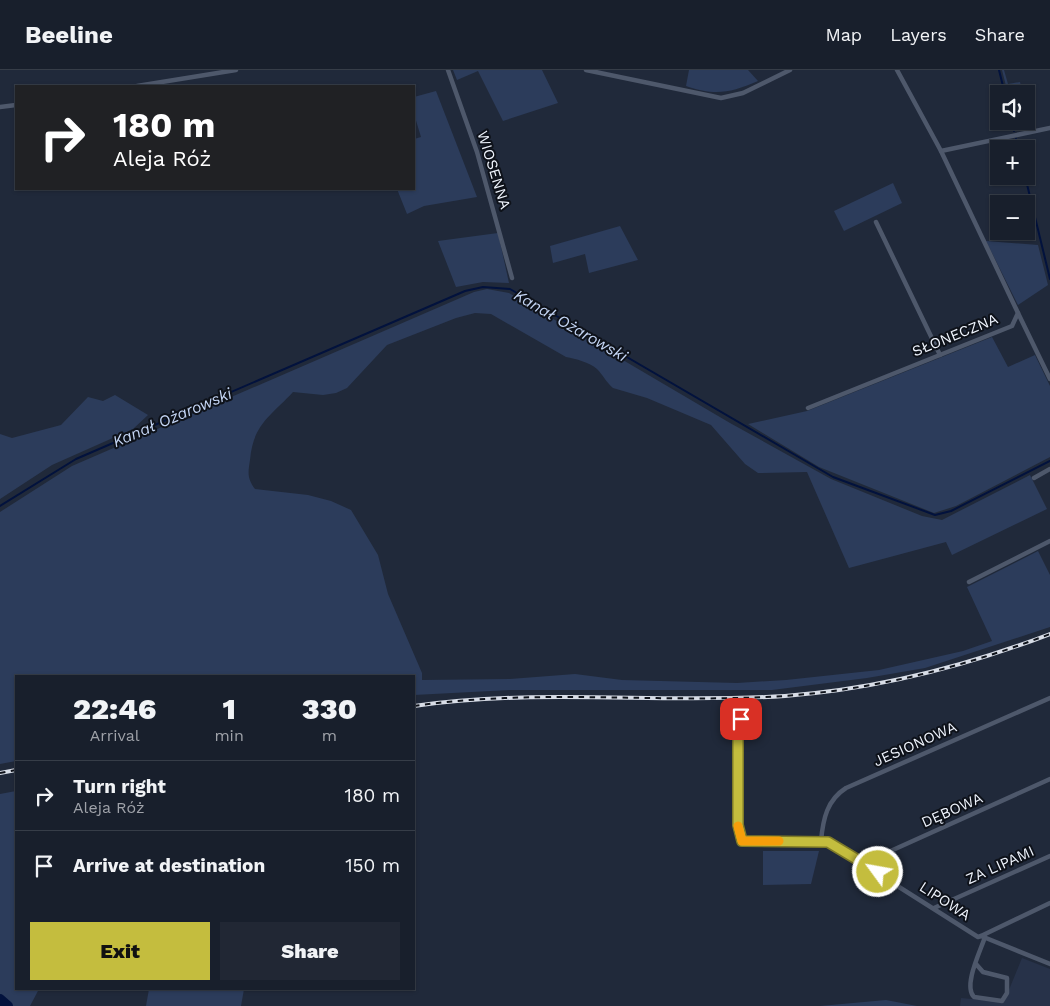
<!DOCTYPE html>
<meta charset="utf-8">
<style>
body{margin:0;font-family:"Work Sans",sans-serif;background:#212734;color:#f1f3f6;height:100vh;display:flex;flex-direction:column;font-size:19px;white-space:nowrap}
*{box-sizing:border-box;margin:0}
p{font-size:16px;color:#9fa2a9}
.icon{flex:none;width:28px;height:28px;fill:none;stroke:currentColor;stroke-width:2;stroke-linecap:round;stroke-linejoin:round}
.map{position:relative;flex:1;overflow:hidden}
.sheet{position:absolute;left:15px;top:605px;width:400px;height:315px;display:flex;flex-direction:column;background:#181f2c;border-radius:0px;box-shadow:0 1px 4px #0004,0 0 0 1px #363d48}
.sheet>*{flex:none}
.top-card{position:absolute;left:15px;top:15px;width:400px;height:105px;border-radius:0px;box-shadow:0 1px 4px #0004,0 0 0 1px #363d48;background:#202124;color:#fff;overflow:hidden}
.buttons{position:absolute;left:990px;top:15px;display:grid;gap:10px}
.buttons a{display:grid;place-items:center;width:45px;height:45px;border-radius:0px;background:#181f2c;box-shadow:0 1px 4px #0004,0 0 0 1px #363d48;font-size:25px}
.pin{position:absolute;display:grid;place-items:center;width:42px;height:42px;color:#fff;margin:-21px;border-radius:10px;box-shadow:0 2px 8px #0006}
.me{position:absolute;width:55px;margin:-28px;rotate:302deg;stroke-linejoin:round;filter:drop-shadow(0 0 4px #0008)}
.turn{display:flex;align-items:center;gap:18px;height:105px;padding:0 15px;font-size:22px}
.turn .icon{width:65px;height:65px;stroke-width:2.5}
.turn b{display:block;font-size:35px;line-height:42px}
.eta{display:flex;justify-content:space-evenly;align-items:center;height:85px;text-align:center}
.eta b{font-size:30px;font-weight:800;line-height:35px}
.action{display:flex;gap:10px;margin-top:auto;padding:10px 15px}
.action a{flex:1;height:58px;border-radius:0px;background:#c4bd3e;color:#111;font-size:20px;font-weight:800;line-height:58px;text-align:center}
.action a+a{background:#212734;color:#f1f3f6}
ul{padding:0;list-style:none}
li{display:flex;align-items:center;gap:15px;height:70px;padding:0 15px;border-top:1px solid #363d48}
li div{flex:1}
li b{display:block;font-size:19px}
li em{font-style:normal}
header{display:flex;align-items:center;gap:30px;box-sizing:border-box;height:70px;padding:0 25px;background:#181f2c;border-bottom:1px solid #363d48}
header strong{font-size:24px}
nav{display:flex;gap:28px;margin-inline-start:auto;font-size:18px}
.map>svg:first-child{display:block}
</style>
<header>
<strong>Beeline</strong>
<nav><a>Map</a><a>Layers</a><a>Share</a></nav>
</header>
<div class="map">
<svg width="1050" height="936" viewBox="0 0 1050 936">
<rect width="100%" height="100%" fill="#20293a"/>
<!-- built -->
<path fill="#273249" d="M1022,888l28,11v37h-90l1,-8 43,4z"/>
<!-- green -->
<g fill="#2c3c5b">
<path d="M453,0h89l16,33 -55,18 -25,-50 -21,9z"/>
<path d="M689,0h59l10,11c-28,12 -43,15 -72,5z"/>
<path d="M1002,0h2l4,14 12,-2 3,12h-15z"/>
<path d="M436,21l41,106 -53,9 -17,8 -10,-25h17v-50l7,-2 -7,-23v-17z"/>
<path d="M893,113l9,20 -58,28 -10,-20z"/>
<path d="M620,156l18,34 -49,13 -4,-19 -32,9 -3,-17z"/>
<path d="M498,163l11,50 -26,-1 -27,5 -18,-46z"/>
<path d="M986,171l52,4 10,40 -30,20z"/>
<path d="M487,219l22,4 221,130 101,56 91,37 20,4 88,-45 17,34 -95,46 -6,-13 -97,26 -42,-96 -49,1 -13,-9 -34,-39 -64,-27 -34,-10c-7,-6 -10,-13 -16,-19 -8,-7 -21,-10 -31,-12l-75,-43 -16,-1 -19,5 -69,27 -40,43 -11,5 -13,2 -30,-3c-22,24 -40,32 -43,68 -2,13 -3,18 5,29l53,6 23,6 20,9 27,45 10,39 34,79v7l88,-1 65,-5 47,6 115,3 49,-3 93,-10 84,-19 29,-10 -25,-54 71,-36 12,24v52l-125,41 -58,10 -95,12h-262l-96,5v-19h-398v85l-16,3v-252l72,-46 402,-174z"/>
<path d="M992,267l16,30 27,-12 15,31v71l-94,49 -22,7 -115,-46 -71,-43 59,-13z"/>
<path d="M115,325l33,20 -15,14 -81,36 -52,34v-65l12,4 49,-13 27,-28 15,4z"/>
<path d="M16,721v198h23l-9,17h-20l-10,-9v-203z"/>
<path d="M763,781h56l-8,33 -48,1z"/>
<path d="M149,919h95l-3,17h-95z"/>
<path d="M886,930l31,6h-97z"/>
</g>
<g fill="none" stroke-linecap="round" stroke-linejoin="round">
<!-- stream -->
<g stroke="#02123d" stroke-width="2">
<path d="M999,0l6,24"/>
<path d="M1012,51l2,10"/>
<path d="M1016,69l2,10"/>
<path d="M1025,106l25,103"/>
<path d="M0,436l76,-47 389,-168 18,-4 27,2 323,188 102,38 16,-4 99,-50"/>
</g>
<!-- river -->
<path stroke="#02123d" stroke-width="10" d="M0,929l8,7"/>
<!-- minor -->
<g stroke="#4e586b" stroke-width="4.5">
<path d="M448,0l29,82 35,126"/>
<path d="M586,0l135,28 22,-5 47,-23"/>
<path d="M137,16l99,-16"/>
<path d="M0,37l16,-2"/>
<path d="M941,81l109,-23"/>
<path d="M876,152l64,133"/>
<path d="M1018,243l32,66"/>
<path d="M808,338l204,-82 6,-13 -77,-162 -44,-81"/>
<path d="M1034,408l16,-9"/>
<path d="M969,512l81,-41"/>
<path d="M741,649l-3,13v93l4,16 86,1 150,95 3,-1 69,28"/>
<path d="M821,771c2,-22 6,-41 25,-53l204,-90"/>
<path d="M864,793l186,-84"/>
<path d="M934,838l116,-52"/>
<path d="M981,866l69,-33"/>
<path d="M976,894l7,8 24,6v15l-5,8 -28,-4c-11,-11 6,-45 11,-60"/>
</g>
<defs>
<g id="rail">
<path d="M414,636c123,-18 247,-2 371,-10 92,-7 179,-29 265,-62"/>
<path d="M0,703l16,-3"/>
</g>
</defs>
<!-- rail casing -->
<use href="#rail" stroke="#d8dde7" stroke-width="4"/>
<!-- rail -->
<use href="#rail" stroke="#0e121a" stroke-width="2" stroke-dasharray="5.5" stroke-linecap="butt"/>
</g>
<g fill="none" stroke-linecap="round" stroke-linejoin="round">
<defs>
<path id="route" d="M741,649l-3,13v93l4,16 86,1 50,30"/>
</defs>
<!-- route casing -->
<use href="#route" stroke="#7f7b28" stroke-width="12"/>
<!-- route -->
<use href="#route" stroke="#c4bd3e" stroke-width="9"/>
<!-- slow -->
<path stroke="#f59e0b" stroke-width="9" d="M738,756l4,15h37"/>
</g>
<g text-anchor="middle" stroke-width="4" stroke-linejoin="round" paint-order="stroke">
<!-- street labels -->
<g font-size="15" fill="#f0f5fe" stroke="#0e121a">
<text transform="translate(494 100) rotate(73)" y="5">WIOSENNA</text>
<text transform="translate(955 265) rotate(-22)" y="5">SŁONECZNA</text>
<text transform="translate(915 674) rotate(-24)" y="5">JESIONOWA</text>
<text transform="translate(952 740) rotate(-24)" y="5">DĘBOWA</text>
<text transform="translate(1000 795) rotate(-24)" y="5">ZA LIPAMI</text>
<text transform="translate(945 831) rotate(33)" y="5">LIPOWA</text>
</g>
<!-- water labels -->
<g font-size="16" font-style="italic" fill="#c4d5f4" stroke="#0e121a">
<text transform="translate(571 255) rotate(30)" y="6">Kanał Ożarowski</text>
<text transform="translate(172 347) rotate(-23)" y="6">Kanał Ożarowski</text>
</g>
</g>
</svg>
<div class="buttons">
<a><svg class="icon" aria-label="sound" viewBox="0 0 24 24"><path d="M4 9h4l5-4v14l-5-4H4zM17 9q2 3 0 6"/></svg></a>
<a>+</a>
<a>−</a>
</div>
<div class="pin" style="left:741px;top:649px;background:#d93025"><svg class="icon" aria-label="arrive" viewBox="0 0 24 24"><path d="M6 21V4h12l-3 4 3 4H6"/></svg></div>
<svg class="me" style="left:878px;top:802px" viewBox="-20 -20 40 40"><circle r="17" fill="#c4bd3e" stroke="#fff" stroke-width="3"/><path d="M0-11L8 9 0 5-8 9z" fill="#fff"/></svg>
<div class="top-card">
<div class="turn"><svg class="icon" aria-label="right" viewBox="0 0 24 24"><path d="M7 20v-9h11M14 6l5 5-5 5"/></svg><div><b>180 m</b>Aleja Róż</div></div>
</div>
<section class="sheet">
<div class="eta">
<div><b>22:46</b><p>Arrival</p></div>
<div><b>1</b><p>min</p></div>
<div><b>330</b><p>m</p></div>
</div>
<ul>
<li><svg class="icon" aria-label="right" viewBox="0 0 24 24"><path d="M7 20v-9h11M14 6l5 5-5 5"/></svg><div><b>Turn right</b><p>Aleja Róż</p></div><em>180 m</em></li>
<li><svg class="icon" aria-label="arrive" viewBox="0 0 24 24"><path d="M6 21V4h12l-3 4 3 4H6"/></svg><div><b>Arrive at destination</b></div><em>150 m</em></li>
</ul>
<div class="action"><a>Exit</a><a>Share</a></div>
</section>
</div>
